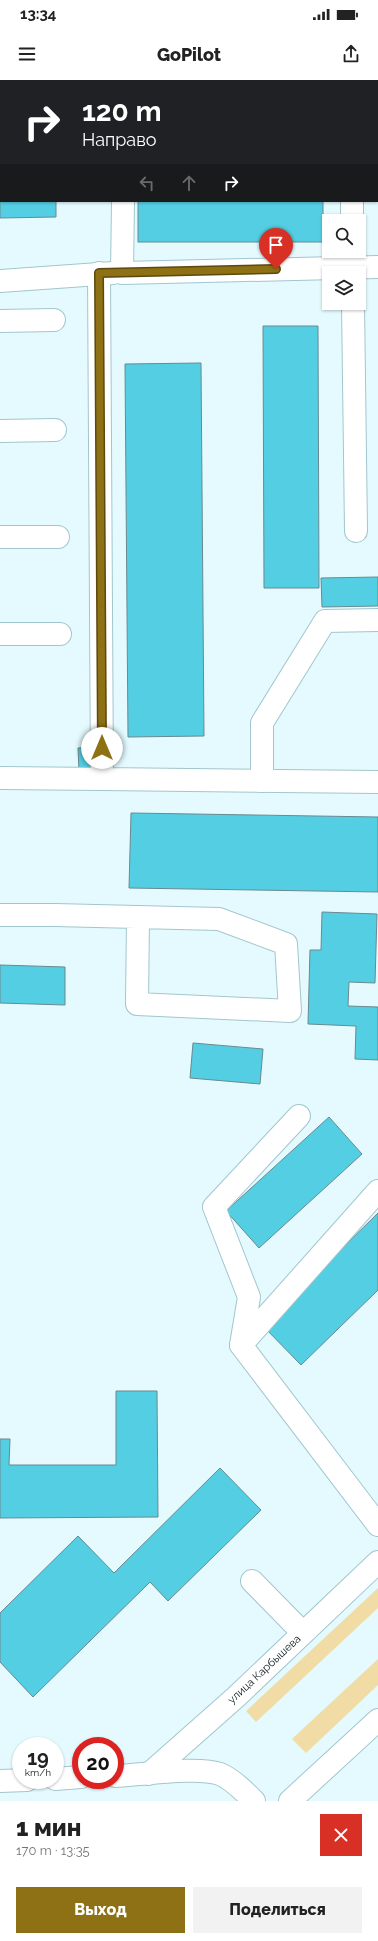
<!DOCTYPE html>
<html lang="ru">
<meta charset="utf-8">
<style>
body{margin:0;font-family:Raleway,sans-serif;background:#f2f2f2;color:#222;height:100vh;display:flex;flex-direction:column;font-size:15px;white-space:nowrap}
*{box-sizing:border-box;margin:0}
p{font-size:13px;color:#767676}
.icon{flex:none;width:22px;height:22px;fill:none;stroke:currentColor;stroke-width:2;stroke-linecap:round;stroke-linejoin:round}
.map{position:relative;height:1721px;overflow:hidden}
.details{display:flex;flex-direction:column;background:#fff;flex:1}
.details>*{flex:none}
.banner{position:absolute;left:0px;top:0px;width:378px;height:122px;box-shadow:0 1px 3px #0004;background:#202124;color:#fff;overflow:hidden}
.buttons{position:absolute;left:322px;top:134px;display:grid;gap:8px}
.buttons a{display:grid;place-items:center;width:44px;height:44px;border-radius:0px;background:#fff;box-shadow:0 1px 3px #0004;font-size:20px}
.speed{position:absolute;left:12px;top:1657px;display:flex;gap:8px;font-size:20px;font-weight:700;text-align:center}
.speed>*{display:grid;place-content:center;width:52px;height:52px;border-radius:50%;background:#fff;box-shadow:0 1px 3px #0004;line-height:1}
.speed small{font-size:10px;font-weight:400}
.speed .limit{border:6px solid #d22;background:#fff;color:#111}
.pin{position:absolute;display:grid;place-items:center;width:34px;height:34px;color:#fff;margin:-41px -17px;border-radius:50% 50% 50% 0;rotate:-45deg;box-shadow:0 0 4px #0007}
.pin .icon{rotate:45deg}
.me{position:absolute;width:44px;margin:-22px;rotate:0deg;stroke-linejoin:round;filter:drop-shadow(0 0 3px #0008)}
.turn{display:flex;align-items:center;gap:14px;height:84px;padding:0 16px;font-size:18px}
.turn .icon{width:52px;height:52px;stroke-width:2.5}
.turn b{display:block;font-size:28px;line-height:34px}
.lanes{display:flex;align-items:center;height:38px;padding:0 16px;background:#0003;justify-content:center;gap:20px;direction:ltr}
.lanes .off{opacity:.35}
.round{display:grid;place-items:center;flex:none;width:42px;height:42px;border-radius:0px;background:#f2f2f2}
.head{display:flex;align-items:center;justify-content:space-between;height:68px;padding:0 16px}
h1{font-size:24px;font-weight:800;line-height:30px}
.primary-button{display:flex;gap:8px;margin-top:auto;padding:8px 16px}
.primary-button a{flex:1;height:46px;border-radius:0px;background:#8e7115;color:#fff;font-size:16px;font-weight:800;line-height:46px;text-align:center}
.primary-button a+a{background:#f2f2f2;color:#222}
.status{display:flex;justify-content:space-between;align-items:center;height:28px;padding:0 20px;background:#fff;direction:ltr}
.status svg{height:11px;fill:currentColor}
header{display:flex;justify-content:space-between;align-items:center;height:52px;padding:0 16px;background:#fff;font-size:18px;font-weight:800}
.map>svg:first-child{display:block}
</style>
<div class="status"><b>13:34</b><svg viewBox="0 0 49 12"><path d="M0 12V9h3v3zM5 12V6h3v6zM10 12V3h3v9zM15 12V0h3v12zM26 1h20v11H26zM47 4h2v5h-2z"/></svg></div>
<header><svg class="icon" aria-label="menu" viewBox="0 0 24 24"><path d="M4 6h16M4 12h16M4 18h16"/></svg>GoPilot<svg class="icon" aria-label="share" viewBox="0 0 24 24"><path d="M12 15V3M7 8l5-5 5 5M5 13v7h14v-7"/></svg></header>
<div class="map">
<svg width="378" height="1721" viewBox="0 0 378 1721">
<rect width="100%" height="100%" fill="#e4faff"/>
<!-- green -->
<g fill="#f1dca5">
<path d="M378,1508v20l-122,114 -10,-11z"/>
<path d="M378,1579v26l-72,68 -14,-14z"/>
</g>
<!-- building -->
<g fill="#54cee3" stroke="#688a90">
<rect x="140" y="0" width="137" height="1"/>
<path d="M0,88l1,33h55v16l-56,1z"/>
<rect x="138" y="121" width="185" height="41"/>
<path d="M263,246h55l1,262h-55z"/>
<path d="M201,283l3,373 -76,1 -3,-373z"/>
<path d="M378,497v29l-56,1 -1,-29z"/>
<path d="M93,667l1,24 -15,1 -1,-24z"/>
<path d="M131,733l247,4v75l-249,-4z"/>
<path d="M322,832l55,2 -2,69 -26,-1 -1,24 30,1v53l-23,-1 1,-33 -48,-2 2,-74h11z"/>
<path d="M0,885l65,2v38l-65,-2z"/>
<path d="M193,963l70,6 -3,35 -70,-6z"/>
<path d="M329,1037l33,37 -103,94 -33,-37z"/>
<path d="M378,1133v77l-77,75 -38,-39z"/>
<path d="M116,1311h41l1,126 -158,1v-79h10l-1,26h107z"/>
<path d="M220,1388l41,42 -93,91 -18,-19 -117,115 -33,-35v-49l78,-77 36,37z"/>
</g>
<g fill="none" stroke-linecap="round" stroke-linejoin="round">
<defs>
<g id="minor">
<path d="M124,1v-1"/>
<path d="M123,121l-1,72 256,-6"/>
<path d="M352,121v20"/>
<path d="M99,193l3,506 276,3"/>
<path d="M0,201l113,-8"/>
<path d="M353,223l3,228"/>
<path d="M0,241l54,-1"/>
<path d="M0,351l55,-1"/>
<path d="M0,457h58"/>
<path d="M0,554h60"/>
<path d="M0,698l102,1"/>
<path d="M262,701v-58l63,-102 53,-1"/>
<path d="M0,835h55l164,4 67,25 4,67 -153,-7 1,-87"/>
<path d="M299,1036l-85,91 35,90 -8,48 137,-154"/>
<path d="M241,1265l137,180"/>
<path d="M252,1501l51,52"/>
<path d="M149,1694l87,-77 142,-135"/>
<path d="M115,1696c27,-1 82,-10 105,-2 12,5 25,18 34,27"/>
<path d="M55,1699l26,-2"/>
<path d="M0,1701l27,-1"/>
<path d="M290,1721l88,-81"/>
</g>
</defs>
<!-- minor casing -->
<use href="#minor" stroke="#a2c6cd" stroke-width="24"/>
<!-- minor -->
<use href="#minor" stroke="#fff" stroke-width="22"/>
</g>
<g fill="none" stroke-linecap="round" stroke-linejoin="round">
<defs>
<path id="route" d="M102,668l-3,-475 177,-4"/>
</defs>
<!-- route casing -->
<use href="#route" stroke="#5c490e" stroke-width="10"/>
<!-- route -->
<use href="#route" stroke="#8e7115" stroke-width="7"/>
</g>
<g text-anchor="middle" stroke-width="3" stroke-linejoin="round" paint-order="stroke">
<!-- street labels -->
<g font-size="11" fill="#0d1b1d" stroke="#fff">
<text transform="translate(264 1589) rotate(-43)" y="4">улица Карбышева</text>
</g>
</g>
</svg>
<div class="buttons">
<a><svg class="icon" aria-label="search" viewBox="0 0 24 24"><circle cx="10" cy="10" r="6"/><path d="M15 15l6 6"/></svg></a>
<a><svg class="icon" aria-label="layers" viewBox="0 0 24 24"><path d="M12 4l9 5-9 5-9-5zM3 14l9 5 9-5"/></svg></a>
</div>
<div class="speed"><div>19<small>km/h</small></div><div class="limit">20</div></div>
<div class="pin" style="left:276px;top:189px;background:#d93025"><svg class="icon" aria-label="arrive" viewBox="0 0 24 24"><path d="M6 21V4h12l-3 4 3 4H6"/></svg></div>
<svg class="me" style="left:102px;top:668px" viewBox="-20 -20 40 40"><circle r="19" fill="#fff"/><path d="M0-13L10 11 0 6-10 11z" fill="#8e7115"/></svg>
<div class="banner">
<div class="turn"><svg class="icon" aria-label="right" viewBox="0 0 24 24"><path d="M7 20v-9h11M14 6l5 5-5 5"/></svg><div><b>120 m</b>Направо</div></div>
<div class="lanes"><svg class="icon off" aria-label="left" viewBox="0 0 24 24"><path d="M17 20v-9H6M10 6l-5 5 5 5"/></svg><svg class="icon off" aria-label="ahead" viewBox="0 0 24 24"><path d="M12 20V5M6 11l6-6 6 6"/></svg><svg class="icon" aria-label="right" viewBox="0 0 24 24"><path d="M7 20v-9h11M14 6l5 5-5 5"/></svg></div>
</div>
</div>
<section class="details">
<div class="head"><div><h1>1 мин</h1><p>170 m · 13:35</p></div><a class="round" style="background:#d93025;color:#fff"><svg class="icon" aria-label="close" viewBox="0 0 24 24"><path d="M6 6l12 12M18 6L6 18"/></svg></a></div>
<div class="primary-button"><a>Выход</a><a>Поделиться</a></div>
</section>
